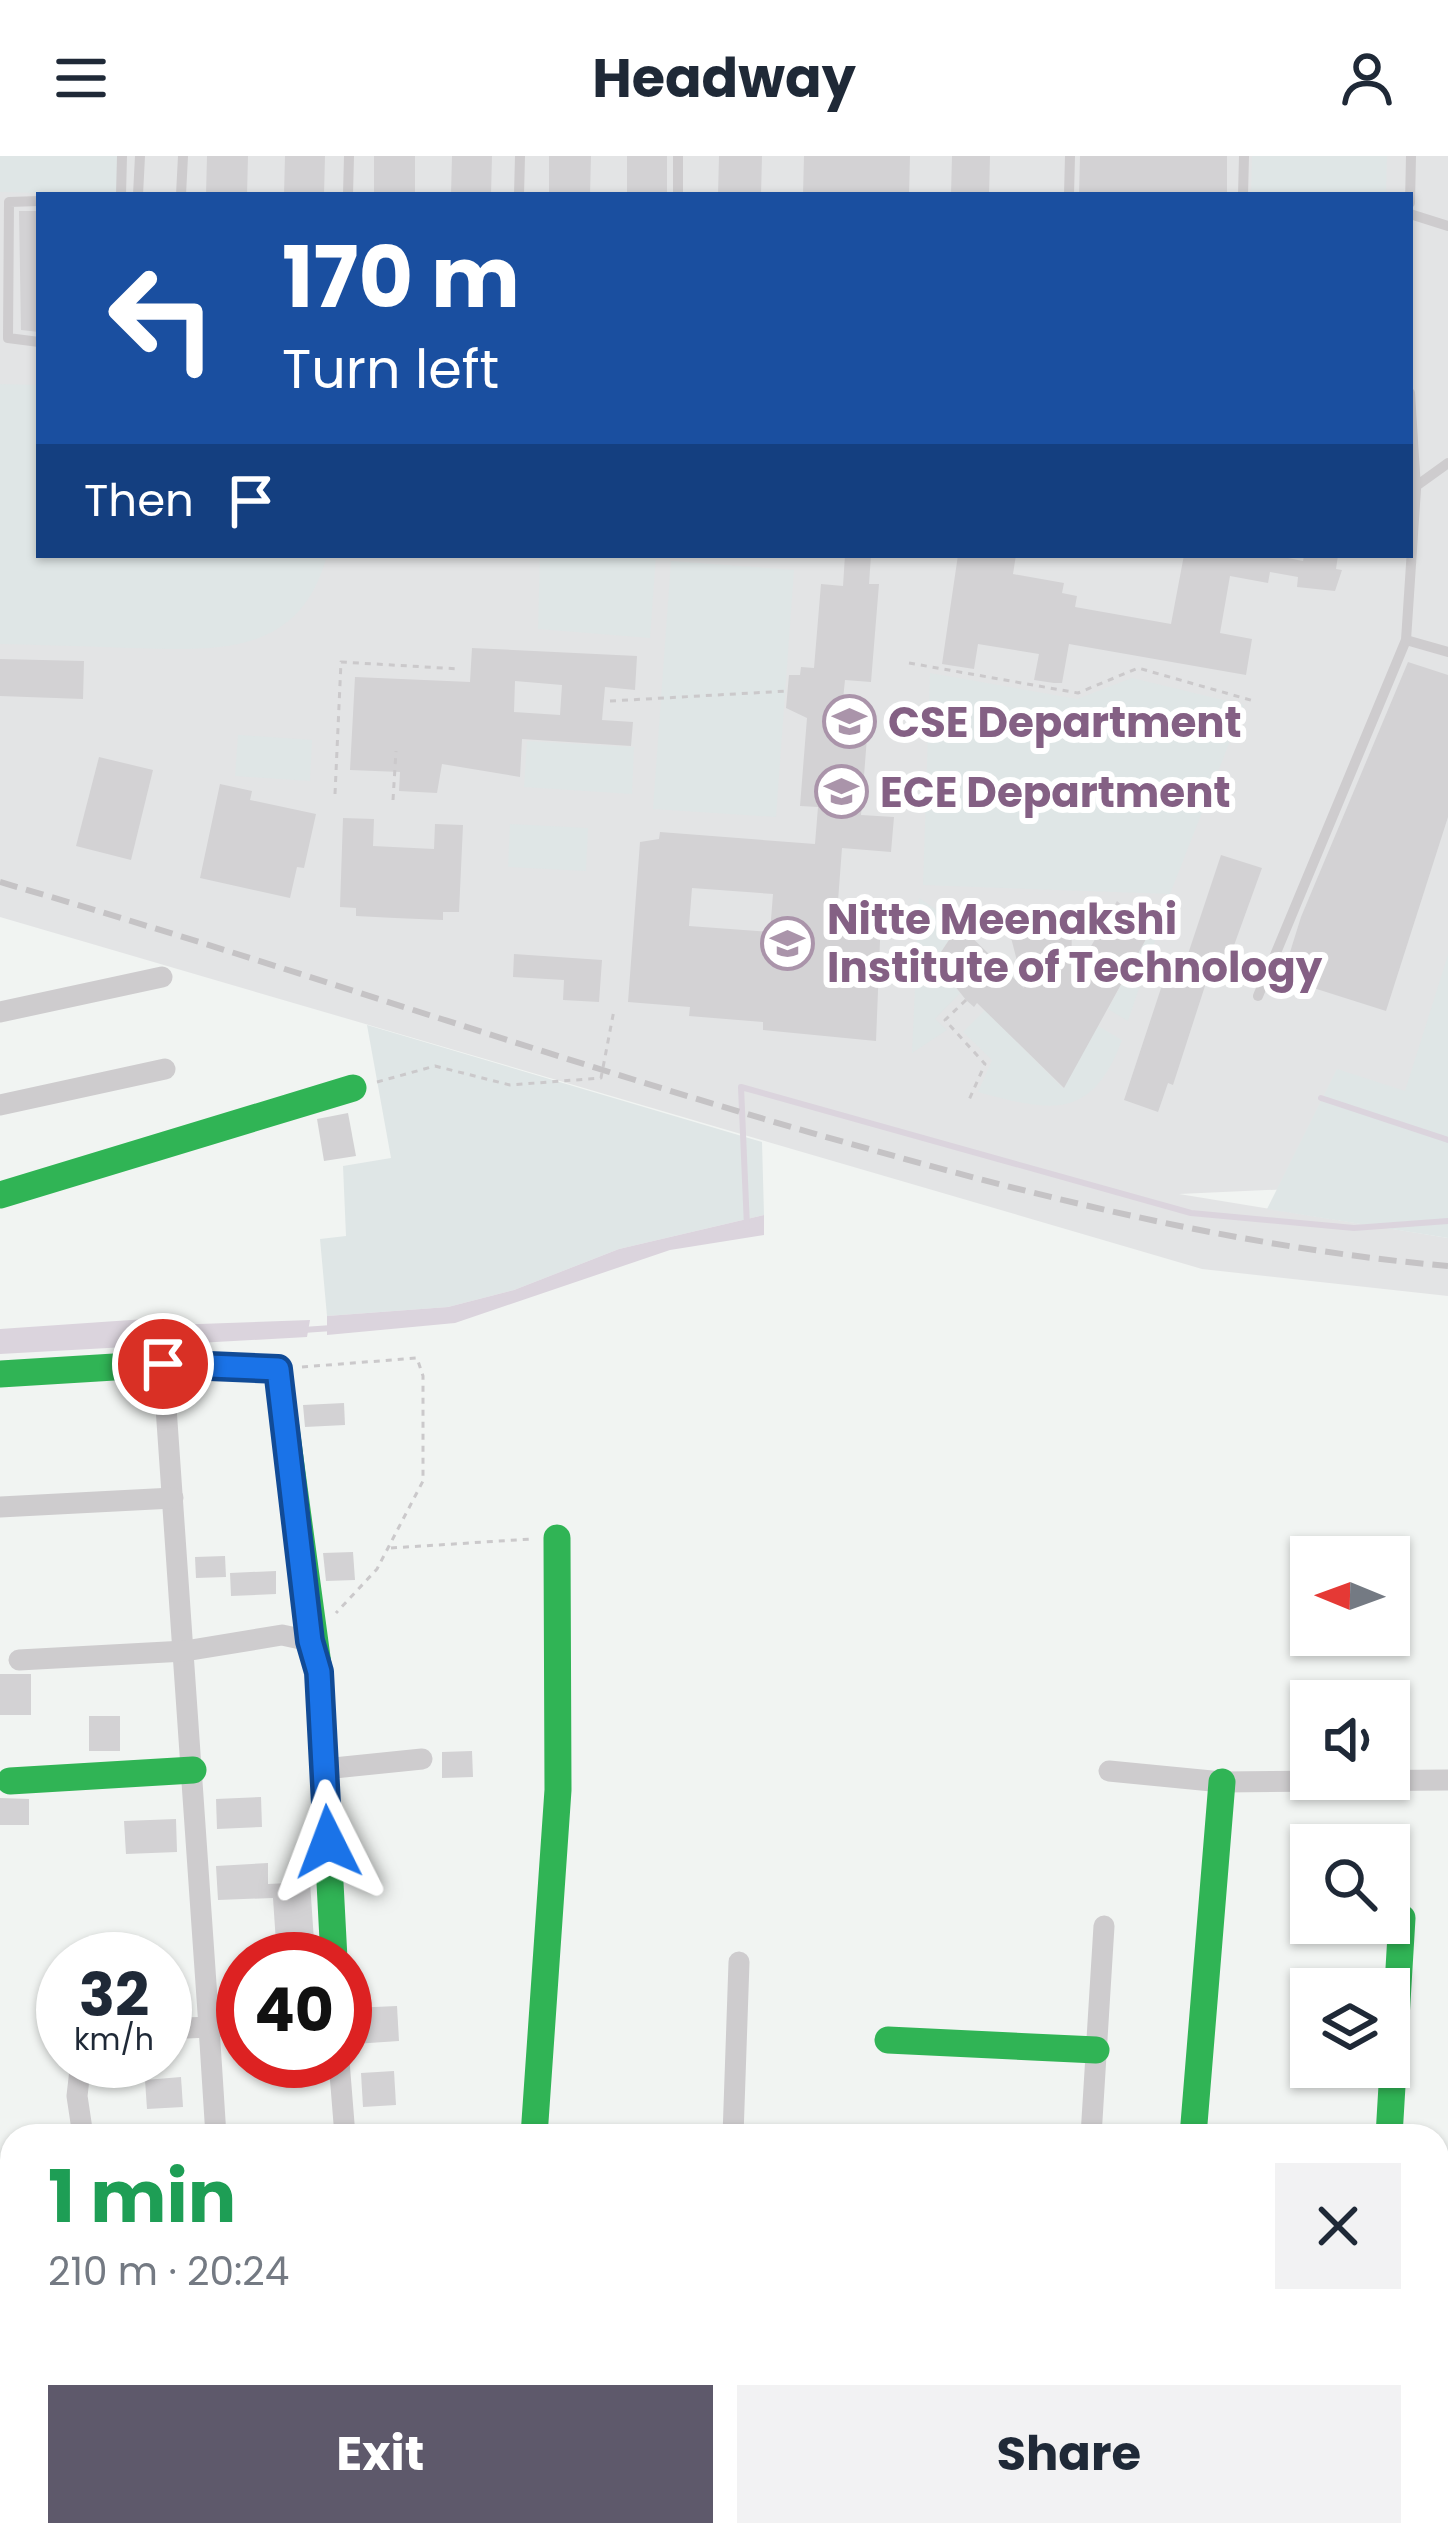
<!DOCTYPE html>
<meta charset="utf-8">
<style>
body{margin:0;font-family:Poppins,sans-serif;background:#f2f2f3;color:#1f2937;height:100vh;display:flex;flex-direction:column;font-size:45px;white-space:nowrap}
*{box-sizing:border-box;margin:0}
p{font-size:39px;color:#747a83}
.icon{flex:none;width:66px;height:66px;fill:none;stroke:currentColor;stroke-width:2;stroke-linecap:round;stroke-linejoin:round}
.map{position:relative;flex:1;overflow:hidden}
.drawer{position:absolute;left:0px;top:1968px;width:1449px;height:423px;display:flex;flex-direction:column;background:#fff;border-radius:36px 36px 0 0;box-shadow:0 3px 9px #0004}
.drawer>*{flex:none}
.top-card{position:absolute;left:36px;top:36px;width:1377px;height:366px;border-radius:0px;box-shadow:0 3px 9px #0004;background:#1a4fa0;color:#fff;overflow:hidden}
.needle{width:78px;rotate:271deg}
.controls{position:absolute;left:1290px;top:1380px;display:grid;gap:24px}
.controls a{display:grid;place-items:center;width:120px;height:120px;border-radius:0px;background:#fff;box-shadow:0 3px 9px #0004;font-size:60px}
.speed{position:absolute;left:36px;top:1776px;display:flex;gap:24px;font-size:60px;font-weight:700;text-align:center}
.speed>*{display:grid;place-content:center;width:156px;height:156px;border-radius:50%;background:#fff;box-shadow:0 3px 9px #0004;line-height:1}
.speed small{font-size:30px;font-weight:400}
.speed .limit{border:18px solid #d22;background:#fff;color:#111}
.pin{position:absolute;display:grid;place-items:center;width:102px;height:102px;color:#fff;margin:-51px;border:6px solid #fff;border-radius:50%;box-shadow:0 3px 12px #0007}
.me{position:absolute;width:132px;margin:-66px;rotate:357deg;stroke-linejoin:round;filter:drop-shadow(0 0 9px #0008)}
.turn{display:flex;align-items:center;gap:42px;height:252px;padding:0 48px;font-size:54px}
.turn .icon{width:156px;height:156px;stroke-width:2.5}
.turn b{display:block;font-size:84px;line-height:102px}
.then{display:flex;align-items:center;height:114px;padding:0 48px;background:#0003;gap:24px;font-size:45px}
.round{display:grid;place-items:center;flex:none;width:126px;height:126px;border-radius:0px;background:#f2f2f3}
.headline{display:flex;align-items:center;justify-content:space-between;height:204px;padding:0 48px}
h1{font-size:72px;font-weight:700;line-height:90px;color:#1e9e55}
.primary-button{display:flex;gap:24px;margin-top:auto;padding:24px 48px}
.primary-button a{flex:1;height:138px;border-radius:0px;background:#5e596b;color:#fff;font-size:48px;font-weight:700;line-height:138px;text-align:center}
.primary-button a+a{background:#f2f2f3;color:#1f2937}
header{display:flex;justify-content:space-between;align-items:center;height:156px;padding:0 48px;background:#fff;font-size:54px;font-weight:700}
.map>svg:first-child{display:block}
</style>
<header><svg class="icon" aria-label="menu" viewBox="0 0 24 24"><path d="M4 6h16M4 12h16M4 18h16"/></svg>Headway<svg class="icon" aria-label="person" viewBox="0 0 24 24"><circle cx="12" cy="8" r="4"/><path d="M4 21q1-7 8-7t8 7"/></svg></header>
<div class="map">
<svg width="1448" height="2390" viewBox="0 0 1448 2390">
<rect width="100%" height="100%" fill="#f1f4f2"/>
<!-- built -->
<path fill="#e3e4e5" fill-rule="evenodd" d="M0,0h1448v1026l-269,12 269,44v58l-246,-27 -1202,-352zM39,39h1371v360h-1371z"/>
<!-- green -->
<g fill="#dfe6e6">
<path d="M0,0h118l-1,39 -117,-3z"/>
<path d="M1252,0h135l-1,39h-135z"/>
<path d="M0,228l39,1v170h288c-27,103 -112,95 -197,93 -43,-2 -87,-3 -130,-4z"/>
<path d="M540,399h116l-6,83 -112,-9z"/>
<path d="M671,405l123,9 -18,247 -123,-8z"/>
<path d="M930,517l147,26 55,-21 112,27 -74,189 -247,-9z"/>
<path d="M238,579l74,5 -2,41 -75,-5z"/>
<path d="M527,585l107,6 -2,47 -108,-7z"/>
<path d="M510,668l78,4 -2,43 -78,-4z"/>
<path d="M919,742l40,27 -24,36 25,32 -25,26 12,11 -35,23z"/>
<path d="M1151,774l5,8 -28,83 -20,-12z"/>
<path d="M1448,799v283l-181,-29 70,-140 68,22z"/>
<path d="M985,854l78,78 35,-62 24,14c-30,81 -71,72 -144,52l14,-32 -29,-28z"/>
<path d="M367,869l395,117 2,73 -145,34 -105,41 -66,17 -121,9 -7,-77 26,-3 -3,-70 48,-8z"/>
</g>
<!-- water -->
<g fill="#dbd4dd">
<path d="M764,1059v20l-94,15 -215,73 -128,12v-19l121,-9 66,-17 105,-41z"/>
<path d="M160,1162l11,7 139,-5 -3,17 -307,17v-25z"/>
</g>
<g fill="none" stroke-linecap="round" stroke-linejoin="round">
<!-- stream -->
<g stroke="#dbd4dd" stroke-width="6">
<path d="M1321,942l127,42"/>
<path d="M747,1071l-6,-140 450,126 163,15 94,-7"/>
<path d="M303,1174l29,-2"/>
</g>
</g>
<!-- building -->
<g fill="#d3d2d4" fill-rule="evenodd">
<path d="M207,0h41l-1,39h-41z"/>
<path d="M285,0h40l-1,39h-40z"/>
<rect x="374" y="0" width="41" height="39"/>
<path d="M452,0h40l-1,39h-40z"/>
<path d="M549,0h42l-1,39h-41z"/>
<rect x="627" y="0" width="40" height="39"/>
<path d="M719,0h43l-1,39h-43z"/>
<path d="M804,0h106l-1,39h-106z"/>
<path d="M952,0h38l-1,39h-38z"/>
<path d="M1080,0h147v39h-148z"/>
<path d="M19,55h20v121l-18,-2z"/>
<path d="M845,399h26l-2,29h10l-8,98 -26,-2 -3,29 27,2 -8,104 33,2 -3,35 -49,-4 -5,66 44,2 -5,125 -113,-11v-8l-74,-6 1,-9 -62,-5 12,-160 19,-3 1,-7 155,12 3,-37 -18,-1 7,-88 -21,-10 3,-33h11l1,-8 13,1 7,-84 22,2zM692,732l81,6 -3,38 -81,-6z"/>
<path d="M958,399h58l-3,19 51,9 -2,10 15,3 -2,11 96,17 13,-69h89l30,6 1,-5 34,-1 -2,14 6,1 -7,21 -38,-4 1,-10 -28,-5 -2,11 -38,-7 -10,57 32,6 -6,36 -177,-31 -7,39h-8l-20,-3 5,-26 -61,-10 -4,25 -32,-5z"/>
<path d="M472,492l165,8 -2,34 -30,-3 -3,33 31,2 -2,24 -109,-7 -2,38 -78,-13 -5,29 -38,-2 1,-19 -50,-2 5,-93 115,5zM515,525l47,4 -2,30 -46,-3z"/>
<path d="M0,503l84,2 -1,38 -83,-3z"/>
<path d="M1408,506l40,13v142l-62,194 -104,-33 19,-61z"/>
<path d="M99,601l54,13 -22,90 -55,-14z"/>
<path d="M220,628l32,7 -2,9 66,14 -12,54 -7,-1 -7,31 -90,-20z"/>
<path d="M343,662l31,1 -1,27 61,3 1,-25 28,1 -4,87h-16v8l-48,-2 -39,-2v-8l-16,-1z"/>
<path d="M1221,699l41,13 -34,94 -14,-4 -41,127 -5,-2 -10,29 -34,-12 47,-142 14,5z"/>
<path d="M1117,745l34,29 -87,158 -87,-85 -3,4 -8,-7 -31,-39 24,-36 65,63 -15,-58 63,-6 -1,57z"/>
<path d="M514,798l88,6 -3,42 -36,-2 1,-20 -51,-3z"/>
<path d="M348,957l8,43 -32,5 -7,-42z"/>
<path d="M344,1247l1,22 -40,2 -2,-22z"/>
<path d="M353,1396l2,28 -29,1 -3,-28z"/>
<path d="M225,1400l1,21 -30,1 -1,-21z"/>
<path d="M276,1415v23l-45,2 -1,-23z"/>
<rect x="0" y="1518" width="31" height="41"/>
<rect x="89" y="1560" width="31" height="35"/>
<path d="M472,1595l1,26 -31,1v-26z"/>
<path d="M261,1641l1,30 -45,2 -1,-30z"/>
<path d="M0,1642l29,1v26h-29z"/>
<path d="M176,1663l1,33 -51,2 -2,-33z"/>
<path d="M268,1707v21l42,-2 4,59 -38,2 -3,-45 -55,2 -2,-34z"/>
<path d="M397,1850l2,35 -45,3 -2,-36z"/>
<path d="M394,1915l2,34 -33,2 -2,-34z"/>
<path d="M181,1921l2,30 -36,2 -2,-29z"/>
</g>
<g fill="none" stroke-linecap="round" stroke-linejoin="round">
<!-- path -->
<g stroke="#cbc9cb" stroke-width="3" stroke-dasharray="6 6" stroke-linecap="butt">
<path d="M909,507l169,30 60,-25 116,33"/>
<path d="M610,545l178,-10"/>
<path d="M335,638l6,-132 119,7"/>
<path d="M393,644l3,-49"/>
<path d="M966,844l-21,20 40,44 -17,38"/>
<path d="M377,926l58,-16 75,19 91,-7 13,-68"/>
<path d="M302,1211l115,-9 6,18v105l-46,88 -41,44"/>
<path d="M391,1392l140,-9"/>
</g>
<!-- lane -->
<g stroke="#ceccce" stroke-width="10">
<path d="M121,39l1,-39"/>
<path d="M138,39l2,-39"/>
<path d="M181,39l2,-39"/>
<path d="M348,39l1,-39"/>
<path d="M519,39l1,-39"/>
<path d="M678,39v-39"/>
<path d="M1069,39l1,-39"/>
<path d="M1243,39l1,-39"/>
<path d="M39,45l-30,1 -1,136 31,4"/>
<path d="M1410,47l1,-47"/>
<path d="M1410,58l38,12"/>
<path d="M1412,333l36,-26"/>
<path d="M1406,484l42,12"/>
<path d="M1258,840l148,-356 10,-151 -6,-96"/>
</g>
<!-- street -->
<g stroke="#ceccce" stroke-width="21">
<path d="M0,856l162,-35"/>
<path d="M0,949l165,-36"/>
<path d="M163,1208l46,663 34,-2"/>
<path d="M0,1351l173,-9"/>
<path d="M19,1504l166,-9 97,-16 28,6"/>
<path d="M324,1613l98,-10"/>
<path d="M1109,1615l113,11 226,-2"/>
<path d="M165,1873l44,-2 7,109"/>
<path d="M81,1905l-4,35 6,40"/>
<path d="M339,1905l6,75"/>
<path d="M733,1980l6,-174"/>
<path d="M1091,1980l13,-210"/>
<path d="M1437,2358l11,1"/>
<path d="M226,2379v11"/>
<path d="M377,2379l4,11"/>
<path d="M29,2390l1,-11"/>
<path d="M130,2390l2,-11"/>
<path d="M519,2390v-11"/>
<path d="M660,2390l1,-11"/>
</g>
<!-- fast -->
<g stroke="#30b455" stroke-width="27">
<path d="M0,1039l353,-107"/>
<path d="M0,1218l163,-10 115,5 41,303 15,287"/>
<path d="M10,1625l183,-11"/>
<path d="M888,1884l208,10"/>
<path d="M534,1980l24,-346 -1,-252"/>
<path d="M1193,1980l29,-354"/>
<path d="M1389,1980l13,-218"/>
</g>
<!-- rail -->
<path stroke="#c5c3c5" stroke-width="6" stroke-dasharray="18 9" stroke-linecap="butt" d="M0,726c291,84 577,186 869,267 189,53 383,100 579,117"/>
</g>
<g fill="none" stroke-linecap="round" stroke-linejoin="round">
<defs>
<path id="route" d="M163,1208l115,5 32,272 9,31 9,170"/>
</defs>
<!-- route casing -->
<use href="#route" stroke="#114b97" stroke-width="30"/>
<!-- route -->
<use href="#route" stroke="#1a73e8" stroke-width="21"/>
</g>
<!-- icons -->
<defs>
<symbol id="university-ring" viewBox="-11 -11 22 22"><circle r="9.5" fill="#fff" stroke="#aa94aa" stroke-width="1.5"/><path d="M0-5L7-2L0 1L-7-2ZM-4 1L0 2.5L4 1V4Q0 6-4 4Z" fill="#aa94aa"/></symbol>
</defs>
<g fill-rule="evenodd">
<use href="#university-ring" x="820" y="536" width="59" height="59"/>
<use href="#university-ring" x="812" y="606" width="59" height="59"/>
<use href="#university-ring" x="758" y="758" width="59" height="59"/>
</g>
<g text-anchor="middle" stroke-width="12" stroke-linejoin="round" paint-order="stroke">
<!-- poi labels -->
<g font-size="42" font-weight="bold" fill="#846084" stroke="#fff" text-anchor="start">
<text x="888" y="581">CSE Department</text>
<text x="880" y="651">ECE Department</text>
<text x="827" y="778">Nitte Meenakshi<tspan x="827" dy="48">Institute of Technology</tspan></text>
</g>
</g>
</svg>
<div class="controls">
<a><svg class="needle" viewBox="-14 -14 28 28"><path d="M0-13l5 13h-10z" fill="#e53935"/><path d="M0 13l5-13h-10z" fill="#747a83"/></svg></a>
<a><svg class="icon" aria-label="sound" viewBox="0 0 24 24"><path d="M4 9h4l5-4v14l-5-4H4zM17 9q2 3 0 6"/></svg></a>
<a><svg class="icon" aria-label="search" viewBox="0 0 24 24"><circle cx="10" cy="10" r="6"/><path d="M15 15l6 6"/></svg></a>
<a><svg class="icon" aria-label="layers" viewBox="0 0 24 24"><path d="M12 4l9 5-9 5-9-5zM3 14l9 5 9-5"/></svg></a>
</div>
<div class="speed"><div>32<small>km/h</small></div><div class="limit">40</div></div>
<div class="pin" style="left:163px;top:1208px;background:#d93025"><svg class="icon" aria-label="arrive" viewBox="0 0 24 24"><path d="M6 21V4h12l-3 4 3 4H6"/></svg></div>
<svg class="me" style="left:328px;top:1686px" viewBox="-20 -20 40 40"><path d="M0-17L14 15 0 8-14 15z" fill="#1a73e8" stroke="#fff" stroke-width="4"/></svg>
<div class="top-card">
<div class="turn"><svg class="icon" aria-label="left" viewBox="0 0 24 24"><path d="M17 20v-9H6M10 6l-5 5 5 5"/></svg><div><b>170 m</b>Turn left</div></div>
<div class="then">Then<svg class="icon" aria-label="arrive" viewBox="0 0 24 24"><path d="M6 21V4h12l-3 4 3 4H6"/></svg></div>
</div>
<section class="drawer">
<div class="headline"><div><h1>1 min</h1><p>210 m · 20:24</p></div><a class="round"><svg class="icon" aria-label="close" viewBox="0 0 24 24"><path d="M6 6l12 12M18 6L6 18"/></svg></a></div>
<div class="primary-button"><a>Exit</a><a>Share</a></div>
</section>
</div>
